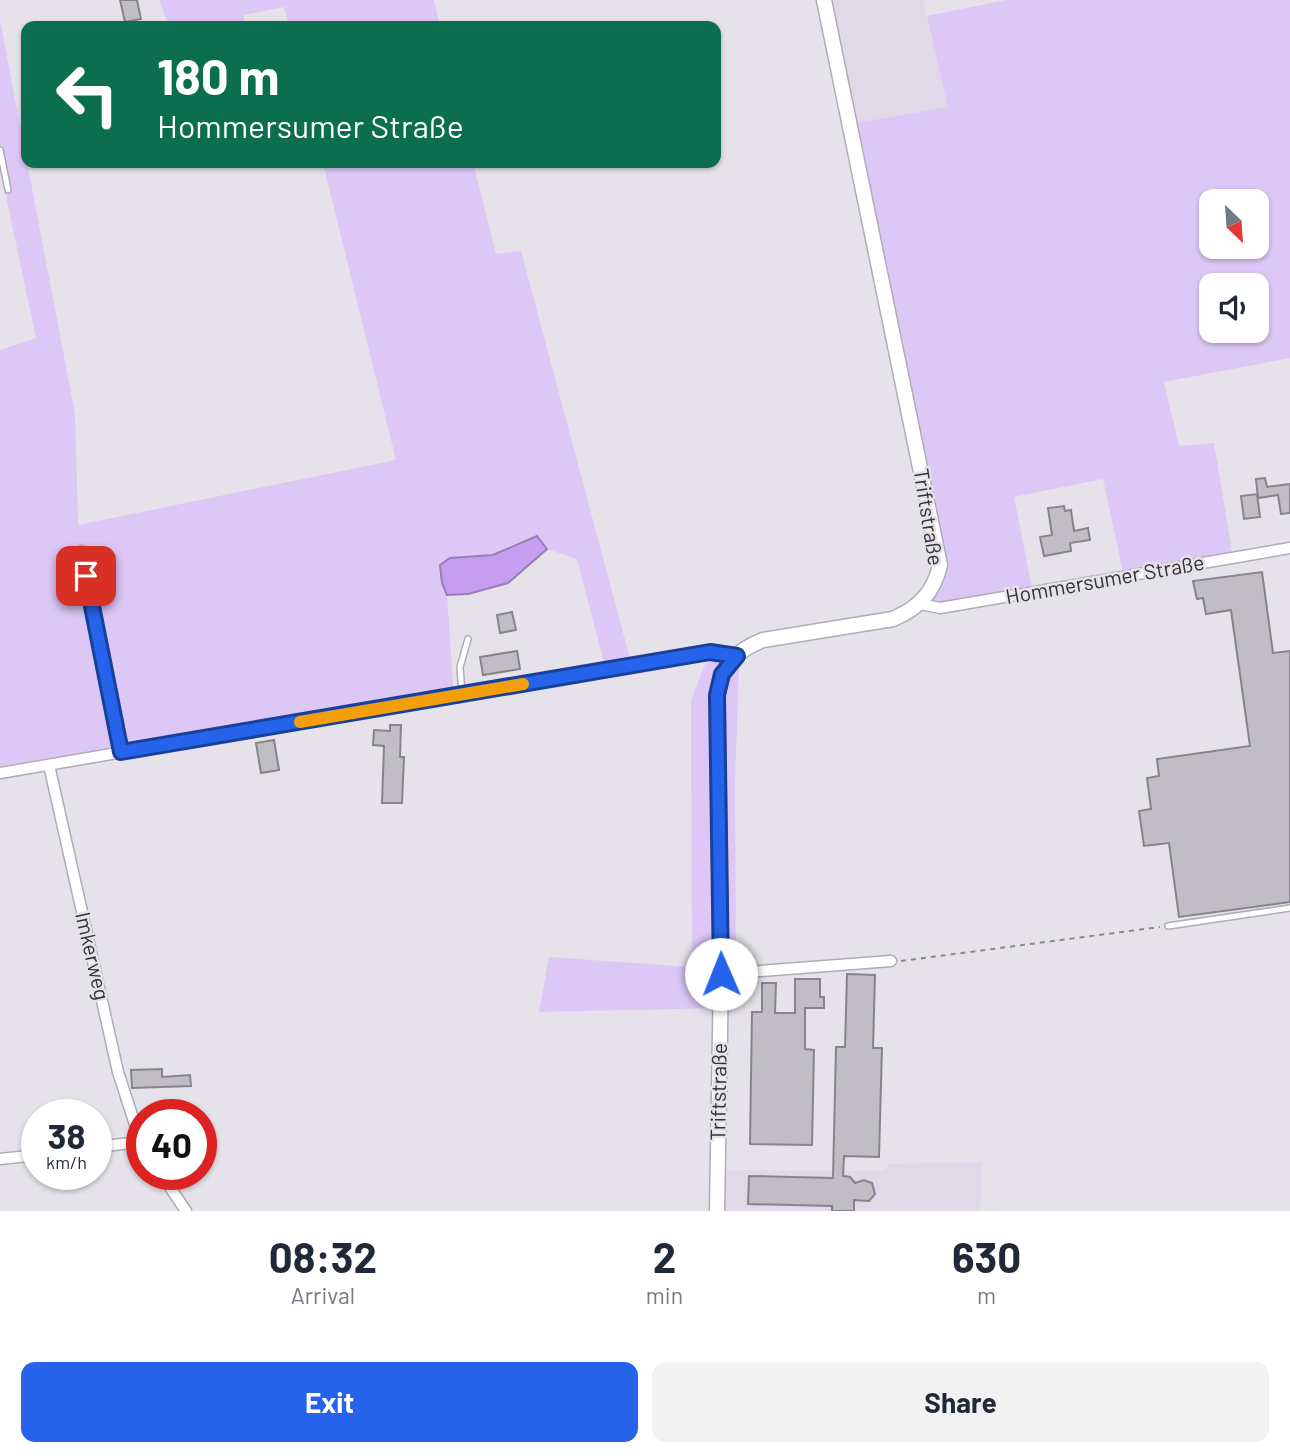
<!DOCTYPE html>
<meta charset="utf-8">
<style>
body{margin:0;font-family:Barlow,sans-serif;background:#f2f2f3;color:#1f2937;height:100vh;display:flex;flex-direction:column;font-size:26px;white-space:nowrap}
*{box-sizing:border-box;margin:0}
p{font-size:23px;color:#747a83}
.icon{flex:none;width:38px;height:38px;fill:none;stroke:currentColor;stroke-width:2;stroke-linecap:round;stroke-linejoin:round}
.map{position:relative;height:1211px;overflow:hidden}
.panel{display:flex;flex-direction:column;background:#fff;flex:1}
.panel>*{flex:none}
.top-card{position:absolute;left:21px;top:21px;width:700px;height:147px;border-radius:14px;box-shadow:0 2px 5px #0004;background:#0b6e4f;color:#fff;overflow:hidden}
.needle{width:46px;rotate:155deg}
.tools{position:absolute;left:1199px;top:189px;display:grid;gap:14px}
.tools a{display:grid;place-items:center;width:70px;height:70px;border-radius:14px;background:#fff;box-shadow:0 2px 5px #0004;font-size:35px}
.speed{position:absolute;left:21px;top:1099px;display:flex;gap:14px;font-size:35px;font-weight:700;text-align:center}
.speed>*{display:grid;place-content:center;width:91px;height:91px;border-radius:50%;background:#fff;box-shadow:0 2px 5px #0004;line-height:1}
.speed small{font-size:18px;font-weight:400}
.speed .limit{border:10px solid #d22;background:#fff;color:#111}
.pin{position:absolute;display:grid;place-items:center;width:60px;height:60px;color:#fff;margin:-30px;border-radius:14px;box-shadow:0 4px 10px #0006}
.me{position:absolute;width:77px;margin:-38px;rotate:359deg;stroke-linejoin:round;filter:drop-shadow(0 0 5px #0008)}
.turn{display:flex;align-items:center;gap:24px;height:147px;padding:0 21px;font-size:32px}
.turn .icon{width:91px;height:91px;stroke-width:2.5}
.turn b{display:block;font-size:49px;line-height:60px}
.eta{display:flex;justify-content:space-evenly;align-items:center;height:119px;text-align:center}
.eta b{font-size:42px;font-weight:700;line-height:49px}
.primary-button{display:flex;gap:14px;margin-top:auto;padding:14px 21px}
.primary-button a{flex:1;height:80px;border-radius:14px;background:#2563eb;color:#fff;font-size:28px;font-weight:700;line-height:80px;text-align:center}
.primary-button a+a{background:#f2f2f3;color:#1f2937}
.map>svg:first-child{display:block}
</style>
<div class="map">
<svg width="1290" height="1211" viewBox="0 0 1290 1211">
<rect width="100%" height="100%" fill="#e5e2e9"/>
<!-- built -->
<g fill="#dfd9e8">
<path d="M824,0h99l26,107 -99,17z"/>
<path d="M982,1162l-2,49h-264l1,-41 167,1 5,-7z"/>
</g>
<!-- green -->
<g fill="#ddc7f7" fill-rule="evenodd">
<path d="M159,0h275l6,26h-151l-5,-19 -40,8v11h-75z"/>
<path d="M1006,0h284v358l-126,24 15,64 35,-3 19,115 -109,19 -21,-98 -89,18 19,96 -93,15 -19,-4 16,-26 -87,-454 98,-17 -21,-91zM1211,201h45v46h-45zM1211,285h45v46h-45z"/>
<path d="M0,20l75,394 3,111 318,-65 -73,-297h150l23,91 25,-3 111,415 -26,4 -29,-111 -30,-10 -10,-12 -44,18h-23l-28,28 5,12 7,101 -454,77v-423l36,-12 -36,-170z"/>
<path d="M710,652l27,3 2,12 -4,115 1,192h-15l-1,34 -181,4 10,-55 143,10 -1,-267z"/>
</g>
<!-- water -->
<path fill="#c59ef0" stroke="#997db8" stroke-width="2" d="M537,536l10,13 -39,34 -40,11 -21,1 -5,-12 -2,-18 10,-7 43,-3z"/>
<!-- building -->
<g fill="#c0bdc4" stroke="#87848b" stroke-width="2">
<path d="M120,0h17l4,19 -16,3z"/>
<path d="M1265,478l2,9 23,-3v29l-9,1 -3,-19 -20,3 -2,-19z"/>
<path d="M1257,494l3,23 -16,2 -3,-23z"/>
<path d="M1064,506l1,5 6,-1 3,21 14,-3 2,12 -20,3 1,8 -27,5 -4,-19 12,-2 -4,-27z"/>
<path d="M1262,572l11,81 17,-2v251l-111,15 -10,-74 -25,3 -5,-35 12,-2 -4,-31 12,-2 -2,-17 93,-13 -19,-136 -25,4 -3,-16 -6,1 -4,-18z"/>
<path d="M512,612l4,18 -16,3 -3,-18z"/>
<path d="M517,651l3,18 -37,6 -3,-18z"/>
<path d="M390,725h11l-1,32h4l-2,46h-20l2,-57 -11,-1 1,-15 16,1z"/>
<path d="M274,740l5,30 -18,3 -5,-30z"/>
<path d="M847,974l28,1 -2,73h9l-3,109 -35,-1 -1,20 7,1 5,6 9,-3 8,3 3,11 -6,7 -15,-1v11h-22v-5l-84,-2 1,-28 84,2 3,-131h9z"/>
<path d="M795,979h25v18h4v11h-19v41l9,1 -2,95 -62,-1 2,-132h10v-29h14l-1,30h20z"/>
<path d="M162,1069v8l28,-2 1,11 -59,2 -1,-18z"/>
</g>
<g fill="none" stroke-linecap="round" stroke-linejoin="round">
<defs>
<g id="service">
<path d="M0,150l8,40"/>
<path d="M462,694l-2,-27 8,-28"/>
<path d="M1168,926l122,-18"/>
</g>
<g id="minor">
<path d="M81,551l40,201"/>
<path d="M921,604l19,4 350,-60"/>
<path d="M49,765l69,307 24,74"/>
<path d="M0,773l710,-121 27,3"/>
<path d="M721,974l170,-13"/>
<path d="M96,1147l43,-5"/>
<path d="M0,1159l37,-4"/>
<path d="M161,1174l25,37"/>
</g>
<path id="tertiary" d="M717,1211l4,-237 -4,-279c6,-30 18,-44 46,-55l130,-21c26,-11 41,-27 47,-54l-116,-565"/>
</defs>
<!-- service casing -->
<use href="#service" stroke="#b0acb4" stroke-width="8"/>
<!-- minor casing -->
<use href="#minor" stroke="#b0acb4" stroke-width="13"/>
<!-- tertiary casing -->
<use href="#tertiary" stroke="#b0acb4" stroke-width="17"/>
<!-- path -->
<path stroke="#8b898e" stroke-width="2" stroke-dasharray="5 5" stroke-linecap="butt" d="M901,961l259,-34"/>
<!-- service -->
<use href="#service" stroke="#fff" stroke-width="5"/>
<!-- minor -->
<use href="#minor" stroke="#fff" stroke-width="10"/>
<!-- tertiary -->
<use href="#tertiary" stroke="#fff" stroke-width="14"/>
</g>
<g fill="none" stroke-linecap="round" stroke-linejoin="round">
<defs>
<path id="route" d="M86,576l35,176 589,-100 27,4 -15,18 -5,21 4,279"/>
</defs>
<!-- route casing -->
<use href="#route" stroke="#184099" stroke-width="18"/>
<!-- route -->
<use href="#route" stroke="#2563eb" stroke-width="12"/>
<!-- slow -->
<path stroke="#f59e0b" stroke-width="12" d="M300,722l223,-38"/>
</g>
<g text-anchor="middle" stroke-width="5" stroke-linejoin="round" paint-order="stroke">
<!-- street labels -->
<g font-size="21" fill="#323134" stroke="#e5e2e9">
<text transform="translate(928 517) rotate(81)" y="7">Triftstraße</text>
<text transform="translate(1105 580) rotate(-10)" y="7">Hommersumer Straße</text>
<text transform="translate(92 956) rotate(77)" y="7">Imkerweg</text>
<text transform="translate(719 1092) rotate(-89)" y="7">Triftstraße</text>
</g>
</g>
</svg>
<div class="tools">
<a><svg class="needle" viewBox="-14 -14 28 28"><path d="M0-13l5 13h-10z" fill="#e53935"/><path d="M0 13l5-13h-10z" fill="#747a83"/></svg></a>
<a><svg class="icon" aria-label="sound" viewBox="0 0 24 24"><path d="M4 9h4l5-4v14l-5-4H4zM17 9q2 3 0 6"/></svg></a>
</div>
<div class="speed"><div>38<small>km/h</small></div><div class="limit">40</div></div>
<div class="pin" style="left:86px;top:576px;background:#d93025"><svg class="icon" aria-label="arrive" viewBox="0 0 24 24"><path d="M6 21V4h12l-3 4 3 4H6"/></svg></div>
<svg class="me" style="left:721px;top:974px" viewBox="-20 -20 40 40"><circle r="19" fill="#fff"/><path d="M0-13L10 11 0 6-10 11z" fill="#2563eb"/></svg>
<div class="top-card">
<div class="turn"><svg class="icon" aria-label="left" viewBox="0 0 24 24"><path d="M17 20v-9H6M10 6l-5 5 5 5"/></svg><div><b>180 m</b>Hommersumer Straße</div></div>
</div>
</div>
<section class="panel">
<div class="eta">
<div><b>08:32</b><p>Arrival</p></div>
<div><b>2</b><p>min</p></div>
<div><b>630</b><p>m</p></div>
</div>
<div class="primary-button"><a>Exit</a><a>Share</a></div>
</section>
